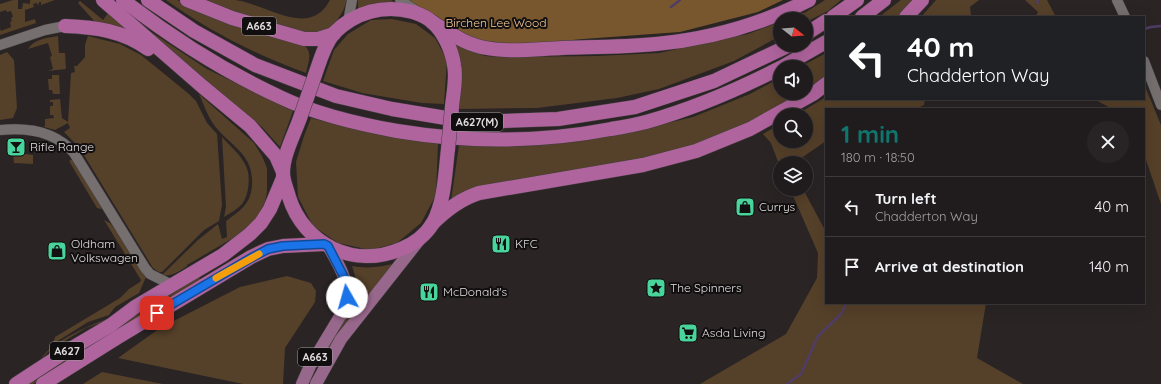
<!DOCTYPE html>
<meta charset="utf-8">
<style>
body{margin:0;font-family:Quicksand,sans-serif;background:#282425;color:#f1f3f6;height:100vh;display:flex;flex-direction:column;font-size:15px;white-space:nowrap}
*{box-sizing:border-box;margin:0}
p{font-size:13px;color:#a2a1a3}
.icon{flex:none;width:22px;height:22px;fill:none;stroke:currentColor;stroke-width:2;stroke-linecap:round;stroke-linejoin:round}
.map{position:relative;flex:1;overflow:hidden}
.details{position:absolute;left:825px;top:108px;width:320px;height:196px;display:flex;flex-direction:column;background:#201b1c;border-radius:0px;box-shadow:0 4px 16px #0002,0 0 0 1px #3d393b}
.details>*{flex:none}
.guide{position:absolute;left:825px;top:16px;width:320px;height:84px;border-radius:0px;box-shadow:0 4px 16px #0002,0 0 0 1px #3d393b;background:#202124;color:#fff;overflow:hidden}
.needle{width:26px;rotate:107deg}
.buttons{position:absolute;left:773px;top:12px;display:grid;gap:8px}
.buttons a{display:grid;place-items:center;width:40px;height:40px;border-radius:50%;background:#201b1c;box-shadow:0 4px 16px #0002,0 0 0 1px #3d393b;font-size:20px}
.pin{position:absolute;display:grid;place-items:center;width:34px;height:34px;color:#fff;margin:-17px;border-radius:8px;box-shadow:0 2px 6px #0006}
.me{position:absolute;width:44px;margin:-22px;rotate:353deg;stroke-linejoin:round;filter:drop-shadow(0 0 3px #0008)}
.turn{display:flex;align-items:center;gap:14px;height:84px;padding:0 16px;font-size:18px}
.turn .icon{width:52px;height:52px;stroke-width:2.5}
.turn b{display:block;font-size:28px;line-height:34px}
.round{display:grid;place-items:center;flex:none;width:42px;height:42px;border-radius:21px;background:#282425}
.head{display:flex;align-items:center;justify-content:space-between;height:68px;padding:0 16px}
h1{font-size:24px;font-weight:700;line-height:30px;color:#0f766e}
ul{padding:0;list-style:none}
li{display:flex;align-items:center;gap:12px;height:60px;padding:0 16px;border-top:1px solid #3d393b}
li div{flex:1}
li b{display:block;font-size:15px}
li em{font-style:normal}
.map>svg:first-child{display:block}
</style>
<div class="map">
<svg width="1161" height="384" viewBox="0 0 1161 384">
<rect width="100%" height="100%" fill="#2a2425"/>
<!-- green -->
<g fill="#554029">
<path d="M13,0h5v9h4l1,-6 7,1v-4h25l-14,5v-3h-2l-1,4 -1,-3 -4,1 1,3 -9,3v12l10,-3 1,4 -36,12v-6l1,2 10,-4 -1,-5 2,-1 -1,-3 2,-1 -2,-6 -4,1 -1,-2 -6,2v-8z"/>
<path d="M166,0h11l58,26 70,20c8,7 3,17 1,27 -50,-18 -97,-42 -140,-73z"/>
<path d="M198,0c12,0 25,0 37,0 30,3 74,40 95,0h17l-4,11 -7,11 -7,7 -8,5 -20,1z"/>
<path d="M358,0h33l3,2 -1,1 -35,6z"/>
<path d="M825,0h16l-13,11 -22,11v-3h-18l18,-7z"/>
<path d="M901,0h13l-15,17h-20z"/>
<path d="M936,0h43l-9,7 1,8 -3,2h-47z"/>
<path d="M1025,0h22l9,17h-21l3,-5z"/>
<path d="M80,1l23,19 6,-8 24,21 -36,-9 -19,-21z"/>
<path d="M124,14l83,55 86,42 -13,36 -18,-20 -32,-25z"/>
<path d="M392,19l24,5 19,14 12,22 -3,44 -22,-1 -60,-10 -39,-12 11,-31 14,-16 23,-14z"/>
<path d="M780,22v14l-46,25 -75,28 -42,9 -80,10 -79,1 3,-47 -6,-19 30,13 14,1 98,-1 62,-3 89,-19z"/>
<path d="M58,36l1,17h6l1,16 -18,2 5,-2 -3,-12 2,-1 -4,-13 -20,6c6,-10 19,-11 30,-13z"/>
<path d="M88,36l32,8 21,11 48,39 7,7 11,22 10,11 5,71 -3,16 -15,9 -42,42h-3l-6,-4 -74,-121 -15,-15 6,-4 -2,-5 -13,7 -11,-3 1,-2v-6l9,-1 -1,-3h-3v-9h3v-4h-3v-2l10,-1 2,19 6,4 3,-49 4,-1 -1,-6h3l8,-9v-12z"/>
<path d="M7,52l7,8 3,48 -4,10 -13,2v-65z"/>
<path d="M826,53v25l-20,13v-24h-6z"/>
<path d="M52,75h7l1,19h-7l-1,-4h-3l-1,-11h4z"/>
<path d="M780,78v15h23l-27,18 -74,33 -67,18 -184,39 8,-56 51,2 56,-5 72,-12 55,-13 57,-23z"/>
<path d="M1144,84l17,41v79l-17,-50v-45h-32l-18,-10h50z"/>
<path d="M199,94l55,49 8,13 5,12v24l-2,10 -6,12 -7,10 -12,10 -53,31v1c-7,5 -15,11 -25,9l36,-35 20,-16 4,15 5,-2 -1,-16c14,-10 25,-17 26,-36 2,-33 -24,-39 -40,-63 -5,-8 -9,-19 -13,-28z"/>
<path d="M826,97v2h99l-1,6 -8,4h-90v32l-32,22h-14v4l-9,-24 -8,-9 17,-10v17h26v-26h-10z"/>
<path d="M311,118l30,8 97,17 -2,52 -15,28 -24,20 -27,7 -32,-7 -25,-17 -15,-29 -2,-35 8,-26z"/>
<path d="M222,137c8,9 19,18 24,29 5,10 3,29 -4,38 -4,5 -12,9 -18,13l2,-10z"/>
<path d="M21,151h4v3l8,1v9l-19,-1 -1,-9 8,1z"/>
<path d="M73,159l29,49 -1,1 -4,-1 -28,-47z"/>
<path d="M790,189h13l23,43v71h160l-9,55 46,26h-323l86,-50 31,-56 1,-25z"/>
<path d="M104,220l6,3 5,6 31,48 -7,16 -24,14 -6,8 -21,7 -35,22 2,-7 65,-39 9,-9 11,-7 1,-2z"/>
<path d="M397,263l-54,63 -26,41c7,-14 15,-27 23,-41 16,-24 22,-30 12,-60 16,3 29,1 45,-3z"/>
<path d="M287,276l24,7 5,8 -1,11 -30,46 -2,36h-40l-125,-26 42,-30 80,-41z"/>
<path d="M199,277l2,4 -168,103h-7l99,-62z"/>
<path d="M107,319l1,1 -22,8 -35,21 -10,10c10,-17 47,-33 66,-40z"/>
<path d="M102,372l61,12h-80z"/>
</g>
<!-- forest -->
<path fill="#79572e" d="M409,0h374l-25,12 -78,20 -97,7 -90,8 -22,-6z"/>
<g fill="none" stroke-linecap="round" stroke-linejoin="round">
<!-- stream -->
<g stroke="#503d66" stroke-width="2.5">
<path d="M1037,0l1,3"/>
<path d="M671,7l9,-7"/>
<path d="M1144,29l7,-2 10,-1"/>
<path d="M787,384l14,-10 17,-38 23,-22 4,-8 1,-3"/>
</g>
<defs>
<g id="secondary">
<path d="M400,0l15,10"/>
<path d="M1117,0l8,17"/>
<path d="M348,22l4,-22"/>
<path d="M0,45l45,-15 20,-4"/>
<path d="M1144,61l17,44"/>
<path d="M0,130c28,-3 55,1 74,23l71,115 5,6 22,11"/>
</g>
<g id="primary">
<path d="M302,384l8,-18 32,-53c11,-27 -1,-45 -14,-67"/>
<path d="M316,384l25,-45 79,-100"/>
</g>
<g id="highway">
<path d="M103,0l100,87 47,39 26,30 7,16"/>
<path d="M123,0c49,38 102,72 159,98 36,17 76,26 115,33 73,12 141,12 214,-2 12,-2 24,-4 35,-7 46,-13 91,-32 134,-54"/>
<path d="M148,0l46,31 61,34 81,31 56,13 78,13 88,-3 77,-12 79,-26 76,-36"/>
<path d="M187,0l45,18 72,21h14l16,-5"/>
<path d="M833,17l24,-17"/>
<path d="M862,17l22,-17"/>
<path d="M906,17l16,-17"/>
<path d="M432,22c15,9 31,21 49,25 26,6 55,2 81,1 31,-1 63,-1 94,-4 53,-5 106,-20 153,-44"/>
<path d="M65,26c30,1 59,5 83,23"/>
<path d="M806,34l20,-13"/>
<path d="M782,67l44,-25"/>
<path d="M315,75c5,-14 9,-30 19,-42 21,-21 50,-29 79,-21 6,2 14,5 19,10 11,9 20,28 22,43 3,13 -1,29 -2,42"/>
<path d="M300,118c-6,17 -17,37 -17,55 0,8 4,16 6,24 15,48 65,72 112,52 13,-5 24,-13 32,-26 12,-23 12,-49 15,-74"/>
<path d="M432,224c14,-14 28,-25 47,-31l164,-28 53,-14 54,-22 63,-35 13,-10"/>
<path d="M16,384l46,-30 49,-29 24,-18 88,-52 27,-21 11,-11 9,-14 13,-31"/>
<path d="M43,384l75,-47 133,-80 17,-8 15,-3 41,-2"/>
</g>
</defs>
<!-- secondary casing -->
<use href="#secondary" stroke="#433f40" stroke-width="11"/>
<!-- primary casing -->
<use href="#primary" stroke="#433f40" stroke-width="13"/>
<!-- highway casing -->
<use href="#highway" stroke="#433f40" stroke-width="15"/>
<!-- secondary -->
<use href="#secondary" stroke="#756f70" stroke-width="10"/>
<!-- primary -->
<use href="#primary" stroke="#98688c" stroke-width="12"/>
<!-- highway -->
<use href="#highway" stroke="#b0649e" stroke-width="14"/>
<defs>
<g id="highway-bridge">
<path d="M300,118l15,-43"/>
<path d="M448,149l4,-42"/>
</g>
</defs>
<!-- highway-bridge casing -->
<use href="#highway-bridge" stroke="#433f40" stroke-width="15" stroke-linecap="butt"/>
<!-- highway-bridge -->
<use href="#highway-bridge" stroke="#b0649e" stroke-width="14"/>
</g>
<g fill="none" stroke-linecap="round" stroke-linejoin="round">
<defs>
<path id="route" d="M157,313l94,-55 17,-9 15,-3 41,-2 4,2 17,33 2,18"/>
</defs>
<!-- route casing -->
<use href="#route" stroke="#114b97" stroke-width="10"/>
<!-- route -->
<use href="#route" stroke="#1a73e8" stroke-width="7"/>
<!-- slow -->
<path stroke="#f59e0b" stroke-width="7" d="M216,278l43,-24"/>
</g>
<!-- icons -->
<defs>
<symbol id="bar-square" viewBox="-11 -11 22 22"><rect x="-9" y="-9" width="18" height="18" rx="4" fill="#49d49c" stroke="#110e0f"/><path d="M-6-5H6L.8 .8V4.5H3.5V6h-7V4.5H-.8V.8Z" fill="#111"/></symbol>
<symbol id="shop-square" viewBox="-11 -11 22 22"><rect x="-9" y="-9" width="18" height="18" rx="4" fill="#49d49c" stroke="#110e0f"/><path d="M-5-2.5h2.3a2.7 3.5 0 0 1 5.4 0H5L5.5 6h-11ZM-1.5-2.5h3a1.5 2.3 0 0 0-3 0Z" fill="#111"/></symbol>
<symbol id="restaurant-square" viewBox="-11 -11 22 22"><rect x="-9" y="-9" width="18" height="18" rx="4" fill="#49d49c" stroke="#110e0f"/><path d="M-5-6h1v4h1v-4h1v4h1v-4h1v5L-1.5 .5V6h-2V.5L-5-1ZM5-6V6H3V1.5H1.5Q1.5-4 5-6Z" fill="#111"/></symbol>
<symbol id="sight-square" viewBox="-11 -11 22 22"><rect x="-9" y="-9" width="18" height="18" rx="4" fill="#49d49c" stroke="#110e0f"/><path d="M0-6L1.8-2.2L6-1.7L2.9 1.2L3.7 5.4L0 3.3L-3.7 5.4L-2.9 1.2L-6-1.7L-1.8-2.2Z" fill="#111"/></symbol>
<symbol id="supermarket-square" viewBox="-11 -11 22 22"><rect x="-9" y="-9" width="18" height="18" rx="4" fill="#49d49c" stroke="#110e0f"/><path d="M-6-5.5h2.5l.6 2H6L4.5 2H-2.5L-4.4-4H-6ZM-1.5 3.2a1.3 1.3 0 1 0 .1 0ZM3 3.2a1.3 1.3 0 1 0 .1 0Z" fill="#111"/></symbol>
</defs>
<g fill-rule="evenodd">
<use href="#bar-square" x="5" y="136" width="22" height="22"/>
<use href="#shop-square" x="734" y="196" width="22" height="22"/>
<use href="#restaurant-square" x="490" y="233" width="22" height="22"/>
<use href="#shop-square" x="46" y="240" width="22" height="22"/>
<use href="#sight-square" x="645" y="277" width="22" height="22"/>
<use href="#restaurant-square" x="418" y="281" width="22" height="22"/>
<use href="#supermarket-square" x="677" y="322" width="22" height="22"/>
</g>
<g text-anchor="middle" stroke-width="4" stroke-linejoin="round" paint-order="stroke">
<!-- shield labels -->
<g fill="#110e0f" stroke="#a29e9f" stroke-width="1">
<rect x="242" y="17" width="34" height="18" rx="3"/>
<rect x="451" y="113" width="52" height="18" rx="3"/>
<rect x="50" y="342" width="34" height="18" rx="3"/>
<rect x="298" y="348" width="34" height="18" rx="3"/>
</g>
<g font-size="11" font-weight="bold" fill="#e0dcdd">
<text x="259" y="30">A663</text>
<text x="477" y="126">A627(M)</text>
<text x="67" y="355">A627</text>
<text x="315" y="361">A663</text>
</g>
<!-- park labels -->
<g font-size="12" fill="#f9cd9b" stroke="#110e0f">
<text x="496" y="27">Birchen Lee Wood</text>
</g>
<!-- poi labels -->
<g font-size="12" fill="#e0dcdd" stroke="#110e0f" text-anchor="start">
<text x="30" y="151">Rifle Range</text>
<text x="759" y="211">Currys</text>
<text x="71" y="248">Oldham<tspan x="71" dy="14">Volkswagen</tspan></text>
<text x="515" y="248">KFC</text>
<text x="670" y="292">The Spinners</text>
<text x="443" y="296">McDonald's</text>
<text x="702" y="337">Asda Living</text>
</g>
</g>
</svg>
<div class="buttons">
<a><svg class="needle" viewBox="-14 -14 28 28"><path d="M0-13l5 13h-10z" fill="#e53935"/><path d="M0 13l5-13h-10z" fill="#a2a1a3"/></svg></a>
<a><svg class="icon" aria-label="sound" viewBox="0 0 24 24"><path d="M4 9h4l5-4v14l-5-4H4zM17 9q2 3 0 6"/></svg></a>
<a><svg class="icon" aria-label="search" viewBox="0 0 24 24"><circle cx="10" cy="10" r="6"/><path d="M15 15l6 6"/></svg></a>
<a><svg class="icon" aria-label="layers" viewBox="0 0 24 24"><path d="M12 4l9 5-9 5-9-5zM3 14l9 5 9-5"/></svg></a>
</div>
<div class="pin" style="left:157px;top:313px;background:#d93025"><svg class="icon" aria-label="arrive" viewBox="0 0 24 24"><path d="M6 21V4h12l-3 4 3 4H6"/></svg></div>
<svg class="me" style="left:347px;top:297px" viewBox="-20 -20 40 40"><circle r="19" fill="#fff"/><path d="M0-13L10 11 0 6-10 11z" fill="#1a73e8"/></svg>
<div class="guide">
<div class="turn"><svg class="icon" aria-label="left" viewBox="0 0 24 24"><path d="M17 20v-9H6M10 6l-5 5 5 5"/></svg><div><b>40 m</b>Chadderton Way</div></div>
</div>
<section class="details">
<div class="head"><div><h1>1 min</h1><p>180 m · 18:50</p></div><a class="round"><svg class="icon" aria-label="close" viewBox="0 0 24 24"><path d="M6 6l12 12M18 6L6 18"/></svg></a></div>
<ul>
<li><svg class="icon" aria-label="left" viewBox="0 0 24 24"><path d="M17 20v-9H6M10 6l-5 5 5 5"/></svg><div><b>Turn left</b><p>Chadderton Way</p></div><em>40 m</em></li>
<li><svg class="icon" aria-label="arrive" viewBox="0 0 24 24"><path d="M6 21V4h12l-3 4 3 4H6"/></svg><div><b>Arrive at destination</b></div><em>140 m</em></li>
</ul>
</section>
</div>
